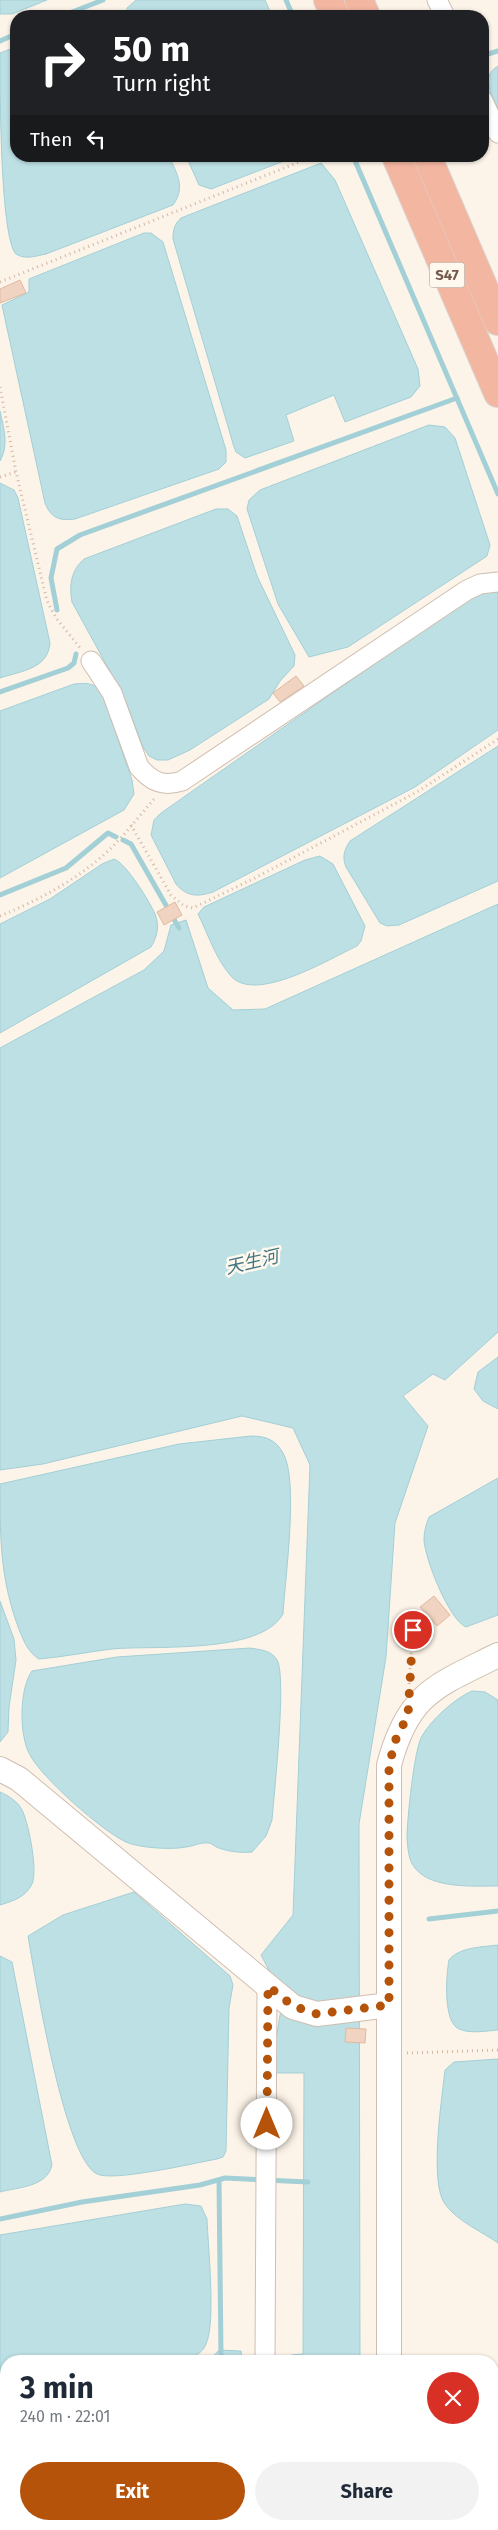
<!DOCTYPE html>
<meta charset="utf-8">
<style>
body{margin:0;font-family:"Fira Sans","Noto Sans SC",sans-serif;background:#f2f2f3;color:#1f2937;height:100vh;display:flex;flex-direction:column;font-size:19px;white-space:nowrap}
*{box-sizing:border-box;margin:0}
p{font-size:16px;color:#747a83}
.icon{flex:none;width:28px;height:28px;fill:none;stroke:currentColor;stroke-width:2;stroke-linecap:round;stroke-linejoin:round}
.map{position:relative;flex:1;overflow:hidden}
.drawer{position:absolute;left:0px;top:2355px;width:499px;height:175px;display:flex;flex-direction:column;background:#fff;border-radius:20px 20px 0 0;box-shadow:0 1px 4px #0004}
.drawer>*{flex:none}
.hud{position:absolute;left:10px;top:10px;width:479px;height:152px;border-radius:20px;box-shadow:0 1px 4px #0004;background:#202124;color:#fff;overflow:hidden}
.pin{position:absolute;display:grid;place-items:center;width:42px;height:42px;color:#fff;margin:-21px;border:2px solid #fff;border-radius:50%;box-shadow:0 1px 5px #0007}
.me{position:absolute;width:55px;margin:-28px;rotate:0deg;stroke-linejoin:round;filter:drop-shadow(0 0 4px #0008)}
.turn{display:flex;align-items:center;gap:18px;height:105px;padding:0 20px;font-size:22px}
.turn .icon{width:65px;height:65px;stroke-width:2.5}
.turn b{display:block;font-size:35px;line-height:42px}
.then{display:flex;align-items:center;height:48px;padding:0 20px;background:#0003;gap:10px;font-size:19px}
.round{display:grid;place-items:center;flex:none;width:52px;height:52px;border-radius:26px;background:#f2f2f3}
.overview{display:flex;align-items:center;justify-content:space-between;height:85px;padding:0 20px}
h1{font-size:30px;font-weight:700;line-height:38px}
.primary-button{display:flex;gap:10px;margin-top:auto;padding:10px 20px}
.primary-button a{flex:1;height:58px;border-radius:30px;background:#b45309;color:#fff;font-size:20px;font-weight:700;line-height:58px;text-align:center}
.primary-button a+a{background:#f2f2f3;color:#1f2937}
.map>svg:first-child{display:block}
</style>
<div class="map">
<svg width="498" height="2530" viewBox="0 0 498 2530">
<rect width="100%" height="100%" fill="#fcf4e8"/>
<!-- water -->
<g fill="#bde0e5" stroke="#a3cfd6">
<path d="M0,0h47l-35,14h-12z"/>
<path d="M136,0h129l7,16h-145v-8z"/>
<path d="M16,47v109h153c8,18 17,31 4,49l-127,49c-10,2 -21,6 -30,0 -16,-16 -16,-168 -16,-201z"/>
<path d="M498,66v42c-7,-15 -18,-31 0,-42z"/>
<path d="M186,156h111l-86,33 -12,-4z"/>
<path d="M321,163l14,17 83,189 2,17 -9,11 -66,25 -11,-27 -48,20 8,26 -49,17 -9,-6 -2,-5 -61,-208c0,-9 1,-14 8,-21z"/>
<path d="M144,233h7l12,9 63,208v12l-7,7 -144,50c-16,2 -24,-1 -30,-16l-43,-198 27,-13v-13z"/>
<path d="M0,411c4,18 9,34 0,50z"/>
<path d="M429,425l16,2 10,11 35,107 -3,11 -139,91 -39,10 -31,-53 -31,-95 2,-9 11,-10z"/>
<path d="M0,483l14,7 4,8 32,145c-2,26 -29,28 -50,35z"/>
<path d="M216,509h12l9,7 20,60 38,79 -1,11 -14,15 -11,18 -79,51 -22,10h-11l-8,-4 -6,-9 -19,-50 -52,-95c-3,-18 -1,-31 12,-43z"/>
<path d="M487,592h11v138l-83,57 -202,105c-15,5 -26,5 -37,-8l-25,-49 3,-15 7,-7 310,-217z"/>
<path d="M74,684c12,-1 20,-2 28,9l30,87 2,14 -10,16 -124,68v-167z"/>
<path d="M498,746v135l-99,44 -12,1 -7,-3 -34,-56c-4,-10 -2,-17 4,-26z"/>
<path d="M320,856l13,8 32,62 -4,15 -4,5c-28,13 -103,59 -127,29 -14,-16 -22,-41 -32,-61l6,-7 101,-47z"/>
<path d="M114,859c12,4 36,43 41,55 5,12 2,23 -4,33l-151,86v-109l50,-25 52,-35z"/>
<path d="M498,904v428l-53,48 -12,-6 -30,22 25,30 -33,97 -9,134 -27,167 1,537h-73l4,-6 12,-1 1,-281h-30l2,-33 7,-43 -22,-42 32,-40 17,-450 -17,-37 -51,-12 -199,48 -43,6v-422l144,-78 20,-19 7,-26 15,-5 22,68 25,22 32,-1z"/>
<path d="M498,1357v52l-15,-8 -9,-12 4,-17z"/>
<path d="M251,1436c15,0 25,4 32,17 16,27 2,126 0,161 -23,41 -130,31 -171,35 -25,3 -49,8 -73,10 -11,-7 -14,-16 -19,-27 -20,-52 -20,-93 -20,-148l179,-40z"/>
<path d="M498,1478v137l-32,12c-17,-7 -41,-68 -42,-87 0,-9 2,-15 5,-23z"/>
<path d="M0,1601l14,38 2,21 -7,47 -1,25 -8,10z"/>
<path d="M250,1648c11,2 21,2 27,12 10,17 -3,133 -5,160l-6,16 -14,16c-11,1 -22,0 -33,-4 -4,-1 -6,-4 -10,-5 -8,-1 -15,3 -23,4 -14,3 -47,1 -60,-5 -24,-11 -84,-64 -96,-87 -11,-19 -11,-66 2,-84l85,-14z"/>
<path d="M472,1691l13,1 13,8v186c-24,0 -67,3 -83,-18 -7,-8 -7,-20 -8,-30 0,-17 7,-89 15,-102 10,-17 32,-37 50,-45z"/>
<path d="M0,1792c9,4 19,10 23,20 6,14 15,59 9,72 -6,13 -19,17 -32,21z"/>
<path d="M134,1892l96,84 3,9 -4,23 -3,143 -3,6 -6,2c-22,4 -104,23 -120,15 -33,-16 -62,-198 -69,-238l35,-21z"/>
<path d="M498,1945v85c-12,1 -28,4 -39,-1 -16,-7 -13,-53 -10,-69 10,-13 34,-13 49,-15z"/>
<path d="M0,1956l12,6 40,203c-5,22 -33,22 -52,27z"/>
<path d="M498,2059v184c-17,-12 -41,-22 -53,-39 -16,-22 -3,-106 0,-134l9,-8z"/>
<path d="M185,2204l16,2 6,13c1,27 9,104 -1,125 -3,9 -13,13 -20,17h-180v28l-6,1v-155z"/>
<path d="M219,2350l22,1 1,10h-33z"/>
<path d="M6,2398v102l-6,1v-102z"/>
<path d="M6,2524h193v6h-199v-5z"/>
<rect x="309" y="2524" width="52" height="6"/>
</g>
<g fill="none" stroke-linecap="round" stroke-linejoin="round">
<!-- stream -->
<g stroke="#a3cfd6" stroke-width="5">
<path d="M286,0l7,16"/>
<path d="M62,16l41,-16"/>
<path d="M0,41l16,-7"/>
<path d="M482,56l16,-5"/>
<path d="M353,156l145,338"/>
<path d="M57,610l-6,-32 6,-29 23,-14 377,-137"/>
<path d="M0,692l68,-24 6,-5 2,-9"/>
<path d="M123,840l8,4 48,84"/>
<path d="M0,895l66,-27 42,-35 8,4"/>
<path d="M429,1919l69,-8"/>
<path d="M219,2180l2,175"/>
<path d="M0,2219l82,-17 118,-17 25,-7 83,4"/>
<path d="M216,2530l1,-6"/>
</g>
</g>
<!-- building -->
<g fill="#f0d3c0" stroke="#e2b9a1">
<path d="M20,280l6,13 -26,10v-14z"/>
<path d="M296,676l8,10 -24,16 -7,-9z"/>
<path d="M175,902l7,13 -18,10 -7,-13z"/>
<path d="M434,1596l16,19 -13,11 -17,-19z"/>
<path d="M346,2028l20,1 -1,14 -20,-1z"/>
</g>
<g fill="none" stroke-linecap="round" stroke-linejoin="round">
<defs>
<g id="minor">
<path d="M437,0l8,16"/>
<path d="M482,99l16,34"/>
<path d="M91,661l21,32 27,74c13,15 24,20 43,14l285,-191 13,-6 18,-2"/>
<path d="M265,2361l2,-375"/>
<path d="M274,2524l1,6"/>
</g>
<g id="tertiary">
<path d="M0,1769l19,10 274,228 24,7 72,-9"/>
<path d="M389,2361v-596c19,-72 47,-79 109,-110"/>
<path d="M392,2524v6"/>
</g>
<g id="motorway">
<path d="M328,0l7,16"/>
<path d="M359,0l7,16"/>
<path d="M396,156l102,237"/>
<path d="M427,156l71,165"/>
</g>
</defs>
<!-- minor casing -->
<use href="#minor" stroke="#cfbeb1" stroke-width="21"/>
<!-- tertiary casing -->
<use href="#tertiary" stroke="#cfbeb1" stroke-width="26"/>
<!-- motorway casing -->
<use href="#motorway" stroke="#dbd4d1" stroke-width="30"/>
<!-- path -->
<g stroke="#d5b6a3" stroke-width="3" stroke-dasharray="1 4" stroke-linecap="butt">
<path d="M0,282l314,-126"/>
<path d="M0,387l16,85 31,129 9,17 25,31"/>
<path d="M0,477l16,-5"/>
<path d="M131,825l40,70 13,11 9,2 60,-29 164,-87 81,-53"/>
<path d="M0,916c39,-16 81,-38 112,-69 15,-15 29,-33 43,-49"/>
<path d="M409,1684l5,-72"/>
<path d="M407,2053l91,-3"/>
<path d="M0,2512l6,-1"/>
</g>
<!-- minor -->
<use href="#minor" stroke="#fff" stroke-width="19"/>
<!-- tertiary -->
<use href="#tertiary" stroke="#fff" stroke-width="24"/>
<!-- motorway -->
<use href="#motorway" stroke="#f3b6a1" stroke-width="28"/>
</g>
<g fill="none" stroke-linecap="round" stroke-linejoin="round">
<!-- route -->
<path stroke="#b45309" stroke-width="9" stroke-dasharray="0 16.2" d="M267,2124l1,-138 25,20 24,8 72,-9v-240l7,-26 12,-24 5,-85"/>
</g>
<g text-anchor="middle" stroke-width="5" stroke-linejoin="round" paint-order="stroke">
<!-- shield labels -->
<rect fill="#fef8ee" stroke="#9e897d" stroke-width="1" x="429.5" y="262.5" width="35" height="25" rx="4"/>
<g font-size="15" font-weight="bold" fill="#755a4d">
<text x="447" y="280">S47</text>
</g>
<!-- water labels -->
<g font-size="18" font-style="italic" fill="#437780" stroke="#fef8ee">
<text transform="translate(252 1262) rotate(-13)" y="6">天生河</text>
</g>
</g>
</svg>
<div class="pin" style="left:413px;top:1630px;background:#d93025"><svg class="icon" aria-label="arrive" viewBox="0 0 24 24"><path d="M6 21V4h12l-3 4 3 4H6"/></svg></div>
<svg class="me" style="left:267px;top:2124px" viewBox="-20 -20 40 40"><circle r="19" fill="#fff"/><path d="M0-13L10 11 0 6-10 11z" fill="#b45309"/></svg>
<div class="hud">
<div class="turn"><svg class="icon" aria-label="right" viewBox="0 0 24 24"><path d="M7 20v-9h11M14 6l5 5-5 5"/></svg><div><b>50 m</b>Turn right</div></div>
<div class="then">Then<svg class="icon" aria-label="left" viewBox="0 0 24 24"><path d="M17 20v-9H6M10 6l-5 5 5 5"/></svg></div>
</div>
<section class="drawer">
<div class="overview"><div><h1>3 min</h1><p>240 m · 22:01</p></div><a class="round" style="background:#d93025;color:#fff"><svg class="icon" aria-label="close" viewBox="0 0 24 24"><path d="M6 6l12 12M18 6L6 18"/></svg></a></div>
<div class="primary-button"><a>Exit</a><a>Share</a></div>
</section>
</div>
